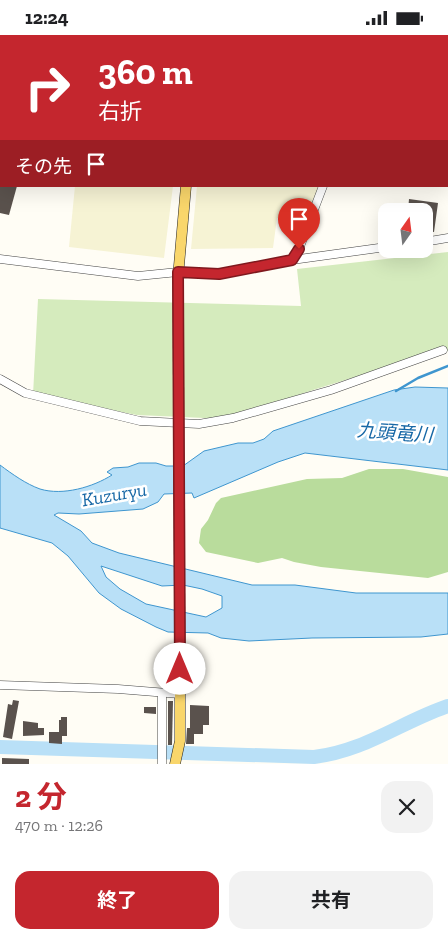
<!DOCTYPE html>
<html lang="ja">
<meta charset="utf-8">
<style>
body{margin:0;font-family:"Zilla Slab","Noto Sans JP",serif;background:#f2f2f2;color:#202124;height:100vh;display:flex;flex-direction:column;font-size:19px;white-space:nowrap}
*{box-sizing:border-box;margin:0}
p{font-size:16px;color:#757577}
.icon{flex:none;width:28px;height:28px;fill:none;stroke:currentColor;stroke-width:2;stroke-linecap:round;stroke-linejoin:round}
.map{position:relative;height:729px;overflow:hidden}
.panel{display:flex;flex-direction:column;background:#fff;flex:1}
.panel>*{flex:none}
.banner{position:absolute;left:0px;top:0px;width:449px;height:152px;box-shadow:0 5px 20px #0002;background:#c4262e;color:#fff;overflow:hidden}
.needle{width:32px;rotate:14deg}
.buttons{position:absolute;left:378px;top:168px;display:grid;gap:10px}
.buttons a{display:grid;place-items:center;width:55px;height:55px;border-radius:10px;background:#fff;box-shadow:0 5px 20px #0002;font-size:25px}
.pin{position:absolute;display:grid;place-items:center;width:42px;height:42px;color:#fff;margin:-51px -21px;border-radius:50% 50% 50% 0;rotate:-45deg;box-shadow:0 0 5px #0007}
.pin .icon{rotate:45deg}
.me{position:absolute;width:55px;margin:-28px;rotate:0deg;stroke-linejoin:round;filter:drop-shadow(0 0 4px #0008)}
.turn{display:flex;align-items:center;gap:18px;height:105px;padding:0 15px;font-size:22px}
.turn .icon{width:65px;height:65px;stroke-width:2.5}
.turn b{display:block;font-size:35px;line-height:42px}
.then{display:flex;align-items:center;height:48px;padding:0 15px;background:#0003;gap:10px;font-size:19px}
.round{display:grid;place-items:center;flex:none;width:52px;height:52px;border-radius:15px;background:#f2f2f2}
.head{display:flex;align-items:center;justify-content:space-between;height:85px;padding:0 15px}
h1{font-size:30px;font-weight:700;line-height:38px;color:#c4262e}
.cta{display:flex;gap:10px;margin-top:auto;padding:10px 15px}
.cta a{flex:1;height:58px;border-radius:15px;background:#c4262e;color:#fff;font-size:20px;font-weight:700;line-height:58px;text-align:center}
.cta a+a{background:#f2f2f2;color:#202124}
.status{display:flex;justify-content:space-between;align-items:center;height:35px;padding:0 25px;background:#fff;direction:ltr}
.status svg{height:14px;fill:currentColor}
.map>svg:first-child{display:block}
</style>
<div class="status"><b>12:24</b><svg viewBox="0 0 49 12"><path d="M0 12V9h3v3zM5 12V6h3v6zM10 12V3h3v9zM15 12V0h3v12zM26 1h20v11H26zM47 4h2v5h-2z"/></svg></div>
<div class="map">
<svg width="448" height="729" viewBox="0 0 448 729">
<rect width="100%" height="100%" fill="#fffdf5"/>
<!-- farmland -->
<g fill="#f6f3d4">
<path d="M0,0h191l-190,1v52z"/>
<path d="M211,0h167l-167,1z"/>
<path d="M75,151h98l-9,72 -95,-11z"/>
<path d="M197,151h122l-14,35 -28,-3 -4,30 -82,1z"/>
</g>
<!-- green -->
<path fill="#d5ebbd" d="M448,217v99l-6,-1 -129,40 -86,29 -90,-4 -104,-20 5,-96 263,7 -4,-37z"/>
<!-- forest -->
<path fill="#b9dc9c" d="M369,434h34l45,8v95l-20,6 -107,-11 -27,-5 -12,-4 -24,5 -52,-11 -7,-9 2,-14 7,-9 8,-17 5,-5 86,-19 35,-1z"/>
<!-- water -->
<path fill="#b9e0f7" stroke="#3f96cf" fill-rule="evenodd" d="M415,352l33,1v82l-143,-17 -27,9 -84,36 -2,-5 -28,1 -6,8 -15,7 -64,5 -21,-1 -4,2 27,16 11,12 27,10 133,32h43l61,8h92v41l-27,3 -109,1 -63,3 -28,-3 -13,-5 -40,-1 -12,-5 -35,-18 -22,-16 -31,-37 -16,-13 -52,-15v-63c12,9 26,19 40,24 23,7 53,-2 72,-14l-5,-3 6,-4 15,-1 11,-4h17l10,3h17l21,-15 34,-8h15l11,-4 9,-8 121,-41zM101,531l61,20 21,-1 19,4 20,7v12l-16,9 -60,-13 -26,-15 -14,-12z"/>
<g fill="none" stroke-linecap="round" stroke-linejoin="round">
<!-- stream -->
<path stroke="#3f96cf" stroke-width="2.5" d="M396,356l22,-13 30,-12"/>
<!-- river -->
<path stroke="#b9e0f7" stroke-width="14" d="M0,712l314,10c51,-6 87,-35 134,-51"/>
</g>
<!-- building -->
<g fill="#5a524d">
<path d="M0,151h17l-8,29 -9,-2z"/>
<path d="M409,164l29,4 -4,29 -10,-1v-20h-16z"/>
<path d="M13,665l6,1 -7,38 -9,-2 5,-33 4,1z"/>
<path d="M168,666h5l-1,44h-4z"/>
<path d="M190,670l19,1v19h-6v9h-9v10h-8l1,-16h3z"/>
<path d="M144,672h12v7l-12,-1z"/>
<path d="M61,682h6v19h-5v8l-13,-1v-11h10v-12h2z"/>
<path d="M23,686l15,2v5h6v7l-21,1z"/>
<path d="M2,723l27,1v5h-27z"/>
</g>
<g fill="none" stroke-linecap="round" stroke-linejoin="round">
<defs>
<g id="minor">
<path d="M399,0l3,1"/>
<path d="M382,1l1,-1"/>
<path d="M424,207l24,-4"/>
<path d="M0,224l138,17 40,-4 41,2 73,-14 7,-11 24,-63"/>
<path d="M292,225l94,-13"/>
<path d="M0,344l25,14 115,28 59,3 34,-6 98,-28 112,-40"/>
<path d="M0,650l118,4 62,5"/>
<path d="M162,729v-71"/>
</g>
<g id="major">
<path d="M201,1v-1"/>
<path d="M178,242l8,-91"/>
<path d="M175,729l5,-23v-52"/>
</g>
</defs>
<!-- minor casing -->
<use href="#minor" stroke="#444" stroke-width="9"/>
<!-- major casing -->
<use href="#major" stroke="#222" stroke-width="11"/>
<!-- minor -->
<use href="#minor" stroke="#fff" stroke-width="8"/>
<!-- major -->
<use href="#major" stroke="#f9d66b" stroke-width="10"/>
<defs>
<path id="major-bridge" d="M178,242l2,412"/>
</defs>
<!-- major-bridge casing -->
<use href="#major-bridge" stroke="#222" stroke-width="11" stroke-linecap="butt"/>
<!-- major-bridge -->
<use href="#major-bridge" stroke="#f9d66b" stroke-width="10"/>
</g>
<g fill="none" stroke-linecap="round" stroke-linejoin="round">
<defs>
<path id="route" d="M180,634l-2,-397 41,2 73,-14 7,-11"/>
</defs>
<!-- route casing -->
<use href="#route" stroke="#7f191e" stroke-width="12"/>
<!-- route -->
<use href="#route" stroke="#c4262e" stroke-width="9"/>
</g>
<g text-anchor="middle" stroke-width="5" stroke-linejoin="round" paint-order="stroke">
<!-- water labels -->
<g font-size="19" font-style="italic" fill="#1768a6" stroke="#fff">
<text transform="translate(395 397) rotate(4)" y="7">九頭竜川</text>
<text transform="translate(114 459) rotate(-10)" y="7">Kuzuryu</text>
</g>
</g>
</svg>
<div class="buttons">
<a><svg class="needle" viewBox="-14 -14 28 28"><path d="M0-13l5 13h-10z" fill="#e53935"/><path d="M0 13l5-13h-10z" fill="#757577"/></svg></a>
</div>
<div class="pin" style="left:299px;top:214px;background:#d93025"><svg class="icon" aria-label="arrive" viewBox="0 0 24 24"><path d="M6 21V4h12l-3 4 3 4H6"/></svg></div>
<svg class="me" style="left:180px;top:634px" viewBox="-20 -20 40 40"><circle r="19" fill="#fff"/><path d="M0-13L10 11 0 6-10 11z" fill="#c4262e"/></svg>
<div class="banner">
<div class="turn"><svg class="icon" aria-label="right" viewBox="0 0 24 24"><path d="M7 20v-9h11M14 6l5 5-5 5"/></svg><div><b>360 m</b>右折</div></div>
<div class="then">その先<svg class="icon" aria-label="arrive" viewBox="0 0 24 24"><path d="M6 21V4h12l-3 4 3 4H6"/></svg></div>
</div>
</div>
<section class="panel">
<div class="head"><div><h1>2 分</h1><p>470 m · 12:26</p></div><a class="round"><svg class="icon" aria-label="close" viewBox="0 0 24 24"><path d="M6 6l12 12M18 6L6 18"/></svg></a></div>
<div class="cta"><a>終了</a><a>共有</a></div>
</section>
